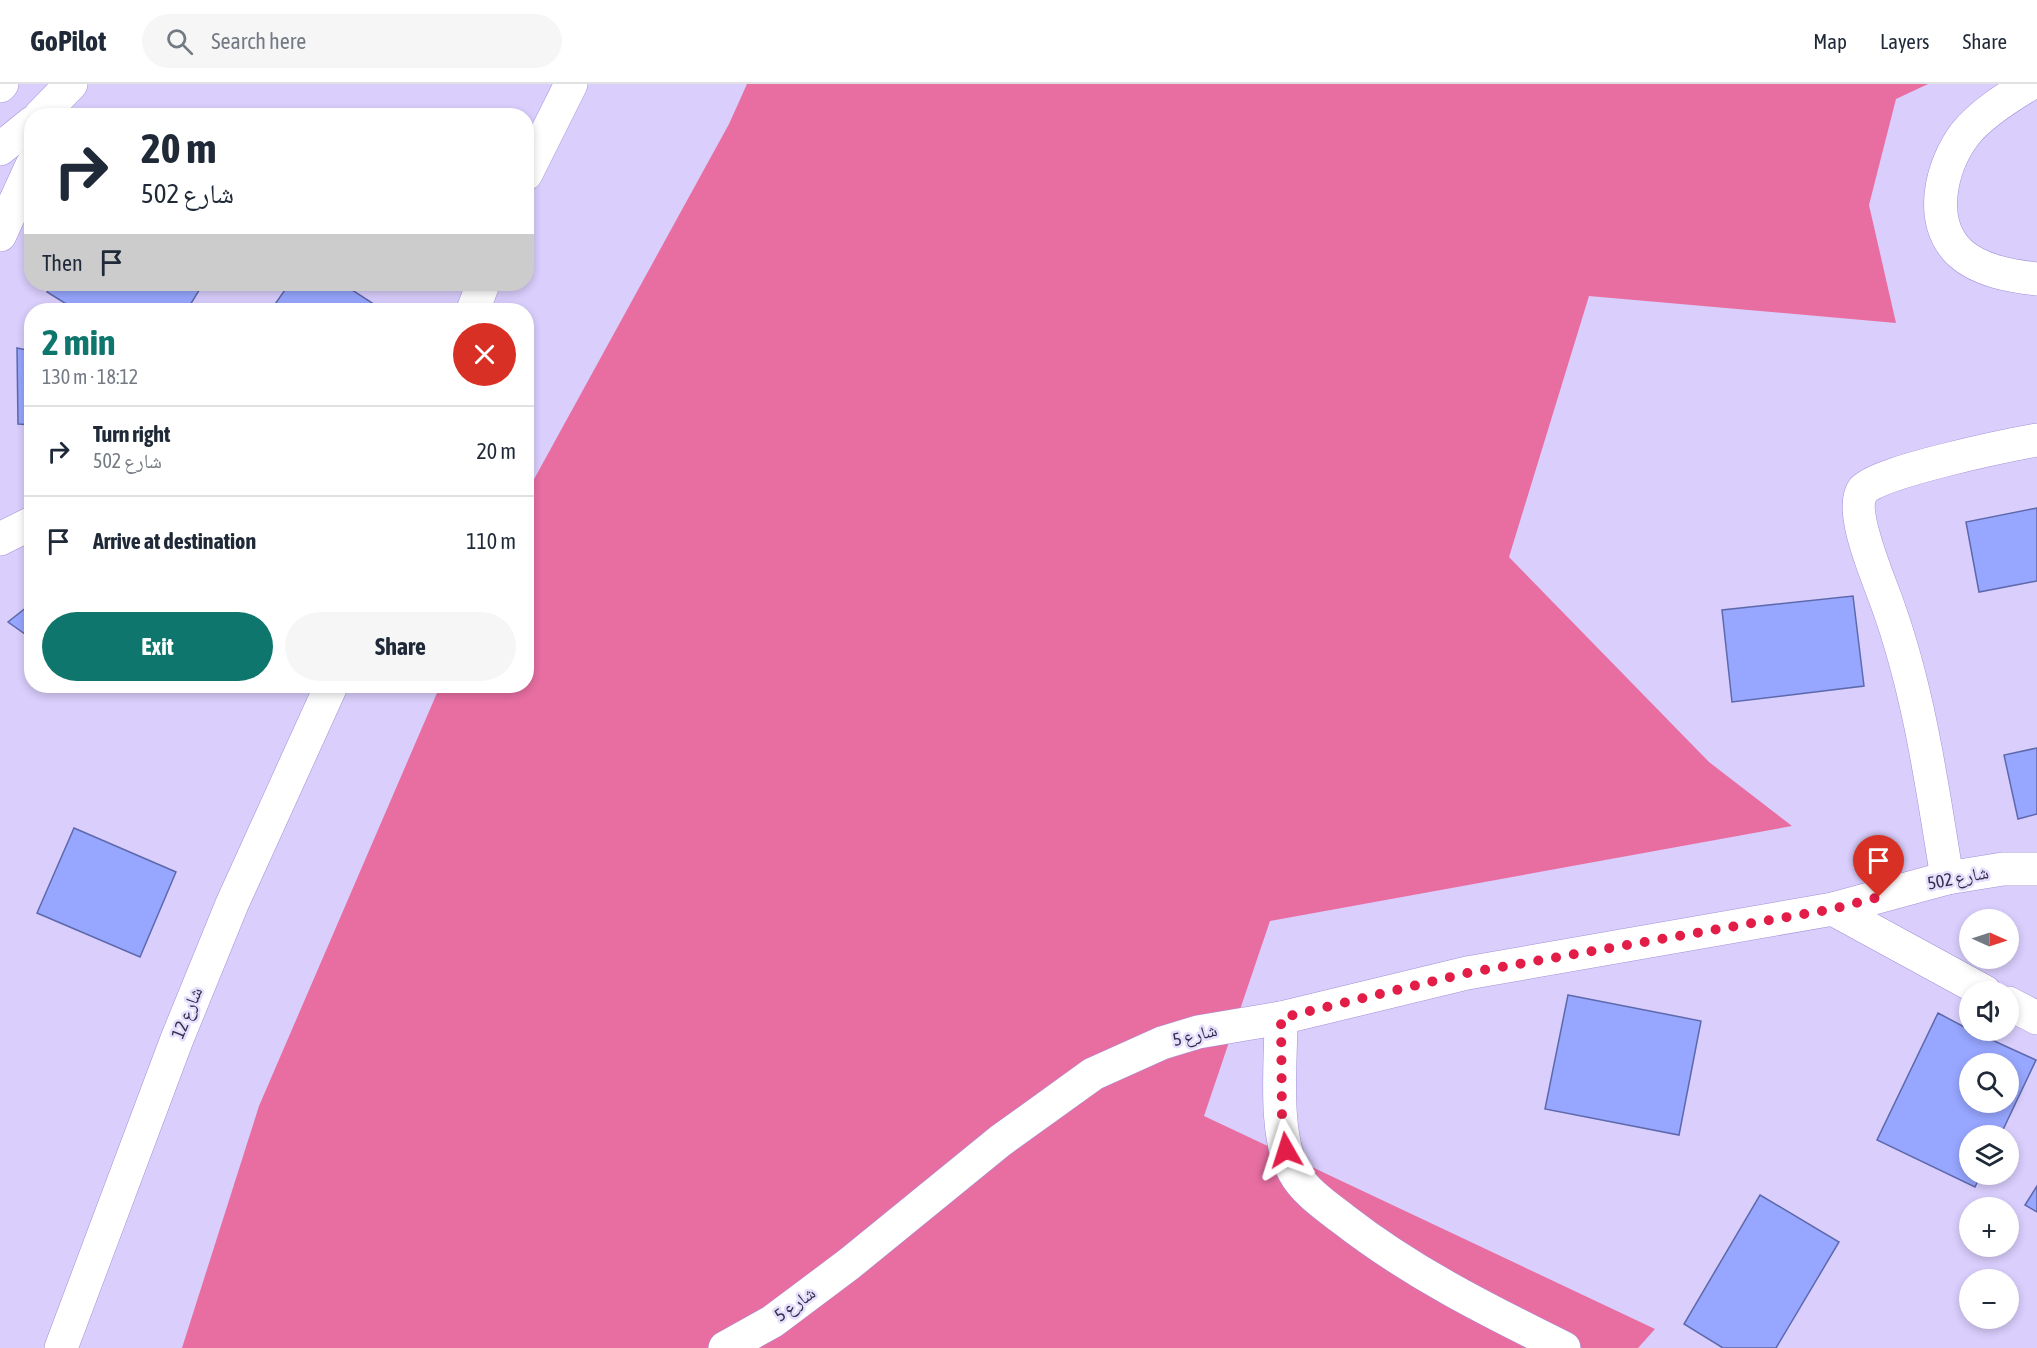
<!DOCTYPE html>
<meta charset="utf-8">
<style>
body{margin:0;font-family:"Asap Condensed","Noto Naskh Arabic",sans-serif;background:#f6f6f7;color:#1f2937;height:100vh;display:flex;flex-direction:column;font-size:22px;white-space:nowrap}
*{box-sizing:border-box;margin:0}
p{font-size:20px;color:#747a83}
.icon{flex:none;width:33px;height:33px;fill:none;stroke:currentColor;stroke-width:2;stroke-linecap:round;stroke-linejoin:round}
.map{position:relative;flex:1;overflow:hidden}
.side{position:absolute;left:24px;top:219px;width:510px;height:390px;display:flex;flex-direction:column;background:#fff;border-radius:24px;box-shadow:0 3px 9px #0003}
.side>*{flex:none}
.guide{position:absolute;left:24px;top:24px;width:510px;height:183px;border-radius:24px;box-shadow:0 3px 9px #0003;background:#fff;color:#1f2937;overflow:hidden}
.needle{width:39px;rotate:93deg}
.tools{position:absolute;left:1959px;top:825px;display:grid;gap:12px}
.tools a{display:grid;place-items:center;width:60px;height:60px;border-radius:50%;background:#fff;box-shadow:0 3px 9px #0003;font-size:30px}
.pin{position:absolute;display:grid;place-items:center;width:51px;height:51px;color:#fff;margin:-62px -26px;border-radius:50% 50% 50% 0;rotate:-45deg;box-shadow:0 0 6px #0007}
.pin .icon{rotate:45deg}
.me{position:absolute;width:66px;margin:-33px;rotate:354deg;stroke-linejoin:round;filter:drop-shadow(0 0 4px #0008)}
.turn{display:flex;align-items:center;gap:21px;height:126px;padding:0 18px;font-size:27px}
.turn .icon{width:78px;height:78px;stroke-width:2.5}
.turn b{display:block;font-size:42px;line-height:51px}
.then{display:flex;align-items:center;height:57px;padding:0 18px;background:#0003;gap:12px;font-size:22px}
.round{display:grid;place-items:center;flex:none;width:63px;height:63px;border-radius:32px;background:#f6f6f7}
.head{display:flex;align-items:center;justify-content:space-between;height:102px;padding:0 18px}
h1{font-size:36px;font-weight:700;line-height:45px;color:#0f766e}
.cta{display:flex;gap:12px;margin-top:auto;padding:12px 18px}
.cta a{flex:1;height:69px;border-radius:36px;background:#0f766e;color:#fff;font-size:24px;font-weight:700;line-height:69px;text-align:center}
.cta a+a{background:#f6f6f7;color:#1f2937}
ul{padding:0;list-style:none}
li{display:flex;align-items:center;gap:18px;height:90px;padding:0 18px;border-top:2px solid #e0e1e3}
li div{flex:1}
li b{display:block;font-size:22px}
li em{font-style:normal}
header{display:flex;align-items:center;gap:36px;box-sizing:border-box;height:84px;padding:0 30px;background:#fff;border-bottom:2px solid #e0e1e3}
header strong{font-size:28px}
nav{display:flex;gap:33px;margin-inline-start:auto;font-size:21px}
.search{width:420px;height:54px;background:#f6f6f7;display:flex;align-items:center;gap:15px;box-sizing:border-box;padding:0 21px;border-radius:33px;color:#747a83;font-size:22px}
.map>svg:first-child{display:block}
</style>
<header>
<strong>GoPilot</strong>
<div class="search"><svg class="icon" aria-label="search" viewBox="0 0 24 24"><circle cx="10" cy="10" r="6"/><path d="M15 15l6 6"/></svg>Search here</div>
<nav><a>Map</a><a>Layers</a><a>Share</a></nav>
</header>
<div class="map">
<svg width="2037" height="1264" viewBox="0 0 2037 1264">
<rect width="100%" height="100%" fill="#d9cefc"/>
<!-- forest -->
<path fill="#e86ea2" d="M747,0h1181l-32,15 -27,106 27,118 -307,-27 -80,261 200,205 83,64 -522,95 -66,195 451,213 -17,19h-1456l77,-242 181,-420h86l1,-194 202,-368z"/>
<!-- building -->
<g fill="#97a6fe" stroke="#5e69ac" stroke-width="1.5" fill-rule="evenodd">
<path d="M53,200h150l-16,26h-111l-29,-18z"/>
<path d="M289,200h54l40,26h-112z"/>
<path d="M17,264l15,3v74l-14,-1z"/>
<path d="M2037,424v73l-58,11 -13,-70z"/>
<path d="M1853,512l11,90 -132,16 -10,-92z"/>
<path d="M32,519v36l-24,-17z"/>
<path d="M2037,664v66l-19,5 -14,-64z"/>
<path d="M74,744l102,44 -36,85 -103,-44z"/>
<path d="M1568,911l133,26 -22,114 -134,-26z"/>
<path d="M1938,929l32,17 66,30 -36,76h-30v38h11l-6,13 -98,-47zM1970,980h38v38h-38z"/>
<path d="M2037,1102v26l-12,-7z"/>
<path d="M1760,1111l79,47 -63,106h-53l-39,-24z"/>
</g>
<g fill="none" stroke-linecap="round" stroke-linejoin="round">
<defs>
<g id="street">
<path d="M2030,0c-22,13 -49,30 -65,50 -24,32 -38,88 -5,119 20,18 51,23 77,26"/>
<path d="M0,2l2,-2"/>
<path d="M40,32l31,-32"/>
<path d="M0,65l32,-26"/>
<path d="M526,90l45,-90"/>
<path d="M0,151l32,-70"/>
<path d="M473,226l10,-26"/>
<path d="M0,455l32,-16"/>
<path d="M1947,794c-15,-93 -28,-187 -60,-275 -8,-23 -39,-93 -24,-113 14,-18 146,-45 174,-50"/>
<path d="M1833,825l152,83"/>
<path d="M2008,919l29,15"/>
<path d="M1281,934c0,45 -8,115 13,154 10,19 32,34 49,47 68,53 144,91 221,129"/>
<path d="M61,1264l116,-309 55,-135 99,-218"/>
<path d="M725,1264l48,-27 76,-57 151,-123 93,-67 69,-31 36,-11 83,-14 186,-45 366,-64 114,-31 56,-9h34"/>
</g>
</defs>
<!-- street casing -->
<use href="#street" stroke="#a391d8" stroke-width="34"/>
<!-- street -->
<use href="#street" stroke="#fff" stroke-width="33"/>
</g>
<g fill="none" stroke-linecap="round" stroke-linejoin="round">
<!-- route -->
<path stroke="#e11d48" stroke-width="10" stroke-dasharray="0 18" d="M1286,1066l-4,-31 -1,-101 186,-45 366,-64 46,-12"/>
</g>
<g text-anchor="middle" stroke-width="5" stroke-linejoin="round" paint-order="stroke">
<!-- street labels -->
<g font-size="18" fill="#352e4b" stroke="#e5defd">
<text transform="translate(1958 794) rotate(-11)" y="6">شارع 502</text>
<text transform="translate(187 929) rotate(-68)" y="6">شارع 12</text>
<text transform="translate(1195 951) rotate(-14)" y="6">شارع 5</text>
<text transform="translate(795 1220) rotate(-36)" y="6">شارع 5</text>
</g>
</g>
</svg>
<div class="tools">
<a><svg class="needle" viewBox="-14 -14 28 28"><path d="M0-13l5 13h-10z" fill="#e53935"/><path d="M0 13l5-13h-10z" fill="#747a83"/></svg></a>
<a><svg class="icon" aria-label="sound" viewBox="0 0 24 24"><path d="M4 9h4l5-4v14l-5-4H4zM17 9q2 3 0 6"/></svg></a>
<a><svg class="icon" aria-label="search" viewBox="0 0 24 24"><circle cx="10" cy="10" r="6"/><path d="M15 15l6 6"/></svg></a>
<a><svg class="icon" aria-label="layers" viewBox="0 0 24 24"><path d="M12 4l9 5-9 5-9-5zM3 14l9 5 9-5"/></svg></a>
<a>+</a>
<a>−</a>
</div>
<div class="pin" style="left:1879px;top:813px;background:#d93025"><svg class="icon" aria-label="arrive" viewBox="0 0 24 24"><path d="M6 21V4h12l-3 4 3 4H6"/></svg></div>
<svg class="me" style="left:1286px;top:1066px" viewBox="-20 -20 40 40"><path d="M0-17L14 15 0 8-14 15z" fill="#e11d48" stroke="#fff" stroke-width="4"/></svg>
<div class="guide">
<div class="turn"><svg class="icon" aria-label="right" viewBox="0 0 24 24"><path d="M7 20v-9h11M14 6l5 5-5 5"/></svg><div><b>20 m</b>شارع 502</div></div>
<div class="then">Then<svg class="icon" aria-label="arrive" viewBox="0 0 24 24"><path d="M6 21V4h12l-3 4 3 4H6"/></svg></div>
</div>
<section class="side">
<div class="head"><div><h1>2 min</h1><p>130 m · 18:12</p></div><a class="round" style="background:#d93025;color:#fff"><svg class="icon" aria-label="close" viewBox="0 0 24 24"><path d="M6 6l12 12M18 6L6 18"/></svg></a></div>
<ul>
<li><svg class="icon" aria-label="right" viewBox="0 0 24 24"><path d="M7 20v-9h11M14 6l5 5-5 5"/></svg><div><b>Turn right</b><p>شارع 502</p></div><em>20 m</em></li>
<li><svg class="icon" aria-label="arrive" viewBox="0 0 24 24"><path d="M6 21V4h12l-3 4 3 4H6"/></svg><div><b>Arrive at destination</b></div><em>110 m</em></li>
</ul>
<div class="cta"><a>Exit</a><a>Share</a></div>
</section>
</div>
